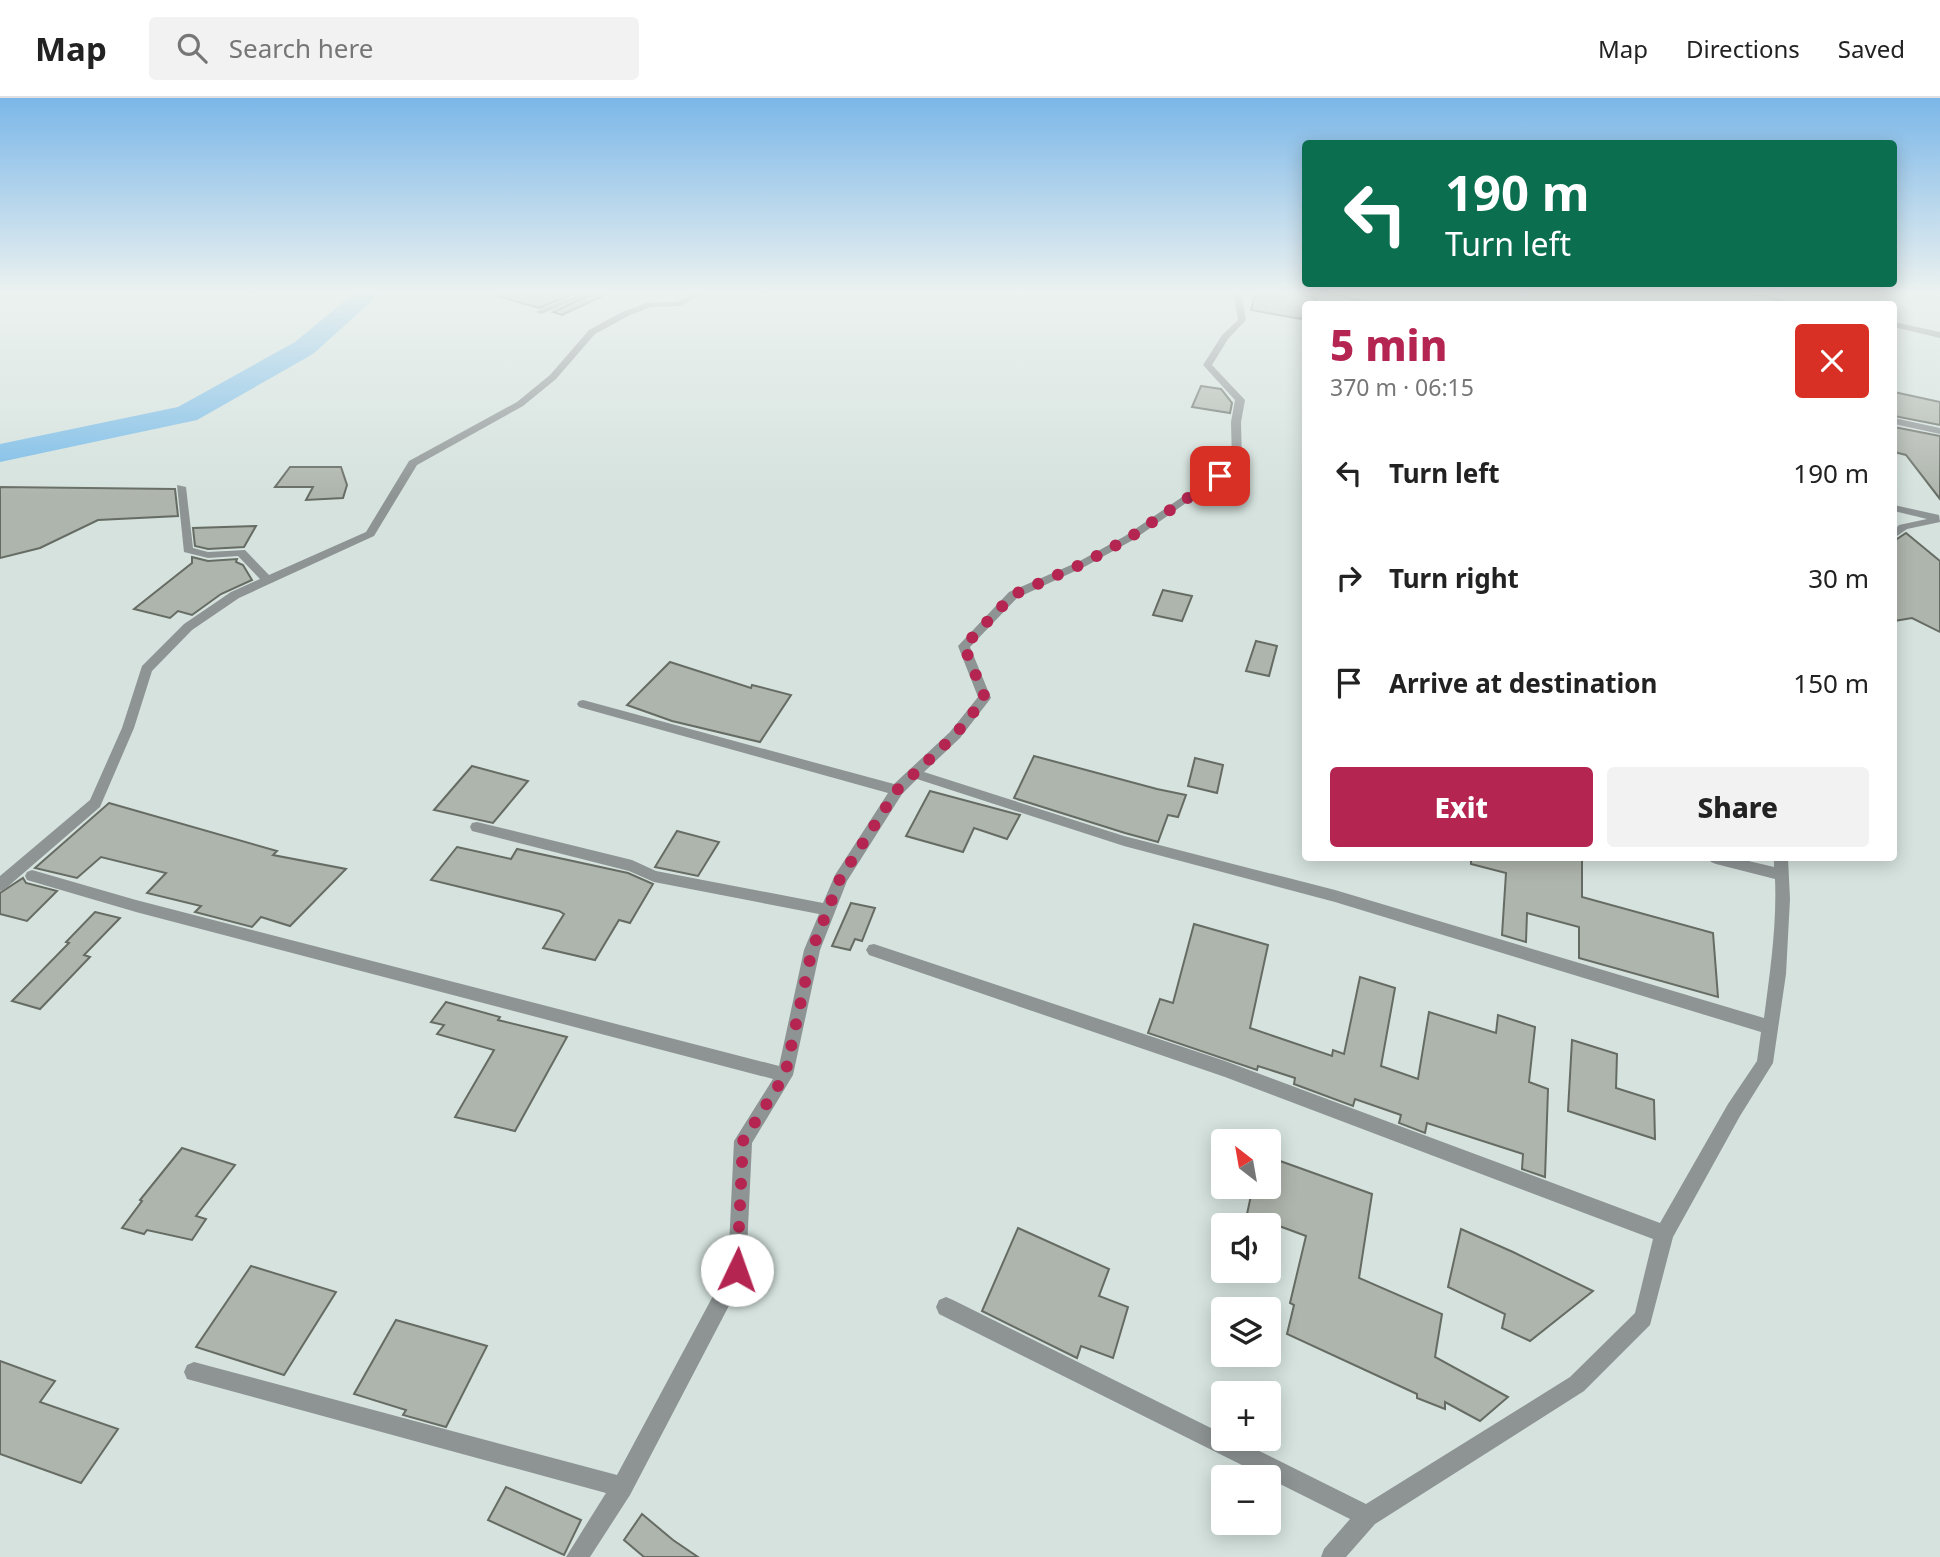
<!DOCTYPE html>
<meta charset="utf-8">
<style>
body{margin:0;font-family:"Noto Sans",sans-serif;background:#f2f2f2;color:#222;height:100vh;display:flex;flex-direction:column;font-size:26px;white-space:nowrap}
*{box-sizing:border-box;margin:0}
p{font-size:23px;color:#767676}
.icon{flex:none;width:38px;height:38px;fill:none;stroke:currentColor;stroke-width:2;stroke-linecap:round;stroke-linejoin:round}
.map{position:relative;flex:1;overflow:hidden}
.panel{position:absolute;left:1302px;top:203px;width:595px;height:560px;display:flex;flex-direction:column;background:#fff;border-radius:7px;box-shadow:0 4px 18px #0003}
.panel>*{flex:none}
.guide{position:absolute;left:1302px;top:42px;width:595px;height:147px;border-radius:7px;box-shadow:0 4px 18px #0003;background:#0b6e4f;color:#fff;overflow:hidden}
.needle{width:46px;rotate:329deg}
.controls{position:absolute;left:1211px;top:1031px;display:grid;gap:14px}
.controls a{display:grid;place-items:center;width:70px;height:70px;border-radius:7px;background:#fff;box-shadow:0 4px 18px #0003;font-size:35px}
.pin{position:absolute;display:grid;place-items:center;width:60px;height:60px;color:#fff;margin:-30px;border-radius:14px;box-shadow:0 4px 10px #0006}
.me{position:absolute;width:77px;margin:-38px;rotate:3deg;stroke-linejoin:round;filter:drop-shadow(0 0 5px #0008)}
.turn{display:flex;align-items:center;gap:24px;height:147px;padding:0 28px;font-size:32px}
.turn .icon{width:91px;height:91px;stroke-width:2.5}
.turn b{display:block;font-size:49px;line-height:60px}
.round{display:grid;place-items:center;flex:none;width:74px;height:74px;border-radius:7px;background:#f2f2f2}
.overview{display:flex;align-items:center;justify-content:space-between;height:119px;padding:0 28px}
h1{font-size:42px;font-weight:800;line-height:52px;color:#b52552}
.cta{display:flex;gap:14px;margin-top:auto;padding:14px 28px}
.cta a{flex:1;height:80px;border-radius:7px;background:#b52552;color:#fff;font-size:28px;font-weight:800;line-height:80px;text-align:center}
.cta a+a{background:#f2f2f2;color:#222}
ul{padding:0;list-style:none}
li{display:flex;align-items:center;gap:21px;height:105px;padding:0 28px}
li div{flex:1}
li b{display:block;font-size:26px}
li em{font-style:normal}
header{display:flex;align-items:center;gap:42px;box-sizing:border-box;height:98px;padding:0 35px;background:#fff;border-bottom:2px solid #e0e0e0}
header strong{font-size:33px}
nav{display:flex;gap:38px;margin-inline-start:auto;font-size:24px}
.search{width:490px;height:63px;background:#f2f2f2;display:flex;align-items:center;gap:18px;box-sizing:border-box;padding:0 24px;border-radius:7px;color:#767676;font-size:26px}
.map>svg:first-child{display:block}
</style>
<header>
<strong>Map</strong>
<div class="search"><svg class="icon" aria-label="search" viewBox="0 0 24 24"><circle cx="10" cy="10" r="6"/><path d="M15 15l6 6"/></svg>Search here</div>
<nav><a>Map</a><a>Directions</a><a>Saved</a></nav>
</header>
<div class="map">
<svg width="1940" height="1459" viewBox="0 0 1940 1459">
<rect width="100%" height="100%" fill="#d5e2dd"/>
<g fill="none" stroke-linecap="round" stroke-linejoin="round">
<!-- river -->
<path fill="#79bbe7" fill-rule="evenodd" d="M357,193h26l-70,63 -116,66 -197,42v-18l178,-37 117,-65z"/>
</g>
<!-- building -->
<g fill="#aeb5ac" stroke="#666c64" stroke-width="2">
<path d="M498,193h82l-41,17 -42,-12z"/>
<path d="M598,193h15l-51,24 -9,-3z"/>
<path d="M1256,193h29l32,7 -5,6h-6v9l-5,6 -50,-9z"/>
<path d="M1201,288l20,3 11,14 -2,10 -38,-6z"/>
<path d="M1894,294l46,10v23l-46,-9z"/>
<path d="M1894,329l46,9v63l-34,-44 -12,-3z"/>
<path d="M290,369h51l6,18 -4,13 -37,2 7,-13h-38z"/>
<path d="M0,389l175,2 3,27 -80,4 -58,28 -40,10z"/>
<path d="M256,428l-12,21 -36,2 -13,-3 -2,-18z"/>
<path d="M1906,435l34,28v71l-28,-14 -18,3v-80z"/>
<path d="M192,459l16,4 29,-2 -1,3 7,3 9,15 -31,14 -29,21 -14,-4 -8,7 -36,-9 58,-46z"/>
<path d="M1163,492l29,6 -10,25 -29,-6z"/>
<path d="M1256,543l21,5 -8,30 -23,-5z"/>
<path d="M670,564l81,26 1,-3 39,10 -31,47 -88,-21 -45,-16z"/>
<path d="M1034,658l123,33 29,6 -8,22 -10,-2 -10,27 -33,-9 -111,-35z"/>
<path d="M1195,660l28,7 -6,28 -29,-7z"/>
<path d="M472,668l56,15 -35,42 -59,-13z"/>
<path d="M930,693l86,23 4,1 -13,24 -33,-11 -11,24 -57,-16z"/>
<path d="M109,705l168,48 -4,4 73,14 -56,57 -29,-9 -9,10 -57,-15 6,-6 -54,-13 19,-20 -65,-16 -24,21 -42,-10z"/>
<path d="M677,733l42,11 -21,34 -43,-9z"/>
<path d="M457,749l54,12 6,-10 111,24 25,11 -23,39 -11,-3 -24,40 -52,-12 21,-34 -5,-3 -128,-31z"/>
<path d="M1471,760h111v39l131,36 5,64 -139,-39v-31l-52,-14 -1,29 -24,-7 4,-62 -35,-9z"/>
<path d="M23,780l3,5 31,8 -30,30 -27,-7v-21z"/>
<path d="M851,805l24,5 -13,33 -7,-2 -5,11 -18,-4z"/>
<path d="M95,814l25,6 -36,37 6,2 -50,52 -28,-8 57,-58 -3,-1z"/>
<path d="M1194,826l74,21 -18,83 82,28 1,-6 11,4 16,-77 35,11 -14,78 37,13 11,-67 67,21 2,-18 37,12 -6,55 19,7 -3,88 -23,-8 1,-15 -96,-31 -2,10 -26,-10 2,-8 -46,-16 -2,7 -59,-22 1,-6 -37,-12 -1,4 -109,-37 12,-34 13,4z"/>
<path d="M446,904l54,15 -2,3 69,17 -52,94 -60,-14 39,-67 -57,-16 7,-9 -13,-3z"/>
<path d="M1572,942l45,14 -1,34 38,12 1,39 -87,-28z"/>
<path d="M182,1050l53,17 -39,51 10,3 -14,21 -45,-10 -3,4 -22,-6 20,-27 -2,-1z"/>
<path d="M1269,1059l103,37 -13,84 83,36 -7,43 73,40 -28,24 -35,-19v7l-28,-11v-4l-130,-60 7,-29 -4,-2 16,-67 -59,-22 6,-28h16z"/>
<path d="M1018,1130l91,41 -10,27 29,11 -15,51 -32,-12 -4,12 -95,-47z"/>
<path d="M1461,1131l52,23 80,39 -63,50 -28,-13 3,-14 -57,-27z"/>
<path d="M251,1168l85,26 -52,83 -88,-28z"/>
<path d="M396,1222l91,26 -41,81 -43,-12 3,-5 -52,-16z"/>
<path d="M0,1263l55,20 -15,21 78,27 -37,54 -81,-29z"/>
<path d="M506,1389l75,33 -17,35 -76,-35z"/>
<path d="M642,1416l31,26 25,17h-54l-20,-17z"/>
</g>
<g fill="none" stroke-linecap="round" stroke-linejoin="round">
<!-- street -->
<g fill="#8e9394" fill-rule="evenodd">
<path d="M586,193h10l-54,23 -7,-2z"/>
<path d="M699,193h9l-27,15 -31,1 -22,9 -33,18 -39,45 -33,27 -106,59 -43,71 -135,62 -47,32 -40,41 -18,57 -34,79 -95,82 -5,2v-15l90,-76 32,-72 20,-62 42,-42 47,-32 29,-13 -22,-23 -30,2 -24,-6 -7,-67 9,2 7,61 15,4 37,-2 24,25 97,-43 43,-71 108,-59 33,-27 39,-45 33,-18 24,-9 30,-1z"/>
<path d="M1233,193h8l5,29 -18,19 -16,26 33,35 -4,22 1,42 -109,76 -47,26 -69,32 -47,49 21,51 -31,40 -36,34 200,64 211,54 429,128c6,-46 13,-93 11,-139l-59,-15 -5,-2 -2,-4h27l38,9v-9h14l2,41 -4,75 -13,89 -33,53 -67,121 -23,88 -66,66 -209,133 -29,33h-25l3,-8 26,-30 -411,-205 -3,-7 3,-7 7,-3 7,3 270,134v4h10l133,66 204,-127 65,-64 18,-74 -428,-162 -356,-122 -3,-5 3,-5 5,-1 351,117 435,162 68,-119 29,-43 4,-29 -426,-130 -211,-56 -207,-67 -15,15 -55,87 -27,69 -27,125 -41,68 -6,127 -2,7 -114,218 -40,62h-24l40,-64 -419,-114 -3,-7 3,-7 7,-3 423,113 111,-207 6,-127 39,-62 -637,-167 -109,-32 -2,-4 2,-4 5,-2 104,30 643,166 25,-116 15,-36 -165,-32 -25,-11 -157,-40 -2,-4 2,-4 5,-1 155,38 24,11 167,32 12,-28 53,-82 -309,-86 -2,-3 2,-3 4,-1 311,84 56,-52 28,-35 -20,-51 51,-54 69,-30 47,-26 107,-73 -1,-41 4,-22 -32,-35 19,-30 16,-15z"/>
<path d="M1311,193h14l56,13h-13z"/>
<path d="M1734,193h13l54,13h-13z"/>
<path d="M1894,224l46,10v6l-46,-11z"/>
<path d="M1894,320l46,10v6l-46,-10z"/>
<path d="M1894,407l45,10 1,7 -33,7 -13,9v-8l5,-5 28,-6 -33,-8z"/>
</g>
</g>
<!-- sky -->
<linearGradient id="sky" x2="0" y2="1"><stop stop-color="#7bb7e8"/><stop offset="0.49" stop-color="#ecf2f0"/><stop offset="1" stop-color="#ecf2f0" stop-opacity="0"/></linearGradient>
<rect width="1940" height="397" fill="url(#sky)"/>
<g fill="none" stroke-linecap="round" stroke-linejoin="round">
<!-- route -->
<path stroke="#b52552" stroke-width="12" stroke-dasharray="0 21.6" d="M737,1172l6,-129 42,-66 27,-125 28,-71 57,-89 58,-55 30,-37 -21,-52 49,-51 69,-31 47,-26 91,-62"/>
</g>
</svg>
<div class="controls">
<a><svg class="needle" viewBox="-14 -14 28 28"><path d="M0-13l5 13h-10z" fill="#e53935"/><path d="M0 13l5-13h-10z" fill="#767676"/></svg></a>
<a><svg class="icon" aria-label="sound" viewBox="0 0 24 24"><path d="M4 9h4l5-4v14l-5-4H4zM17 9q2 3 0 6"/></svg></a>
<a><svg class="icon" aria-label="layers" viewBox="0 0 24 24"><path d="M12 4l9 5-9 5-9-5zM3 14l9 5 9-5"/></svg></a>
<a>+</a>
<a>−</a>
</div>
<div class="pin" style="left:1220px;top:378px;background:#d93025"><svg class="icon" aria-label="arrive" viewBox="0 0 24 24"><path d="M6 21V4h12l-3 4 3 4H6"/></svg></div>
<svg class="me" style="left:737px;top:1172px" viewBox="-20 -20 40 40"><circle r="19" fill="#fff"/><path d="M0-13L10 11 0 6-10 11z" fill="#b52552"/></svg>
<div class="guide">
<div class="turn"><svg class="icon" aria-label="left" viewBox="0 0 24 24"><path d="M17 20v-9H6M10 6l-5 5 5 5"/></svg><div><b>190 m</b>Turn left</div></div>
</div>
<section class="panel">
<div class="overview"><div><h1>5 min</h1><p>370 m · 06:15</p></div><a class="round" style="background:#d93025;color:#fff"><svg class="icon" aria-label="close" viewBox="0 0 24 24"><path d="M6 6l12 12M18 6L6 18"/></svg></a></div>
<ul>
<li><svg class="icon" aria-label="left" viewBox="0 0 24 24"><path d="M17 20v-9H6M10 6l-5 5 5 5"/></svg><div><b>Turn left</b></div><em>190 m</em></li>
<li><svg class="icon" aria-label="right" viewBox="0 0 24 24"><path d="M7 20v-9h11M14 6l5 5-5 5"/></svg><div><b>Turn right</b></div><em>30 m</em></li>
<li><svg class="icon" aria-label="arrive" viewBox="0 0 24 24"><path d="M6 21V4h12l-3 4 3 4H6"/></svg><div><b>Arrive at destination</b></div><em>150 m</em></li>
</ul>
<div class="cta"><a>Exit</a><a>Share</a></div>
</section>
</div>
